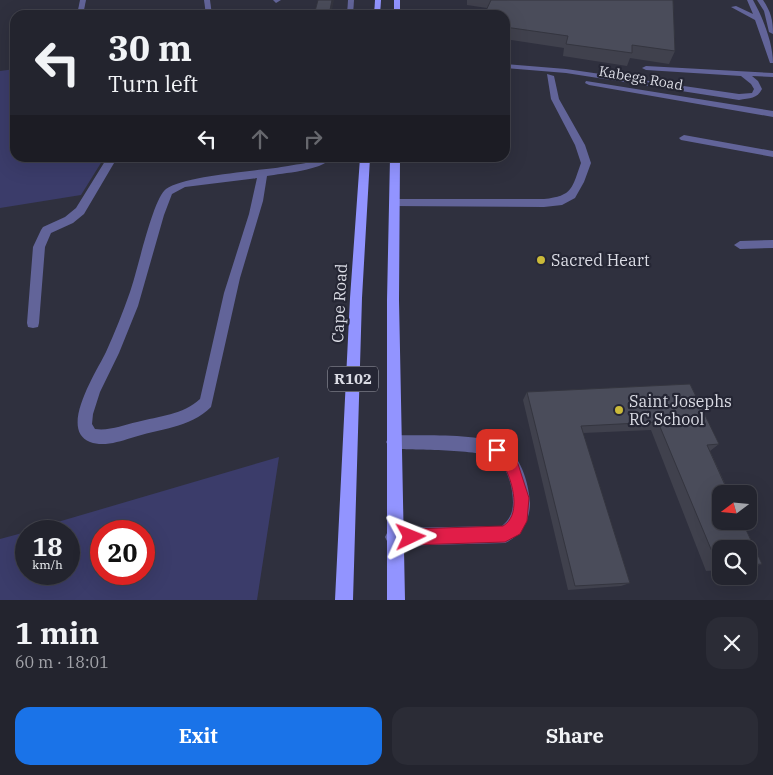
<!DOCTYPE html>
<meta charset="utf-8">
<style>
body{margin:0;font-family:"IBM Plex Serif",serif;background:#2b2c36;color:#f1f3f6;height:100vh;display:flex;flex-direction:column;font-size:19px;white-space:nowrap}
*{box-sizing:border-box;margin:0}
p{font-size:16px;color:#a3a4aa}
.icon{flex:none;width:28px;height:28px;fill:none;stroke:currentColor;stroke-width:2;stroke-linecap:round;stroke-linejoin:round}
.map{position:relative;height:600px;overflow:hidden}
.details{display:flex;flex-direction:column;background:#23242e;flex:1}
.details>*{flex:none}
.top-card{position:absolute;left:10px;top:10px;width:500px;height:152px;border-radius:15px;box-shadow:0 5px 20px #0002,0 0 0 1px #40414a;background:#23242e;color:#f1f3f6;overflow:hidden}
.needle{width:32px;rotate:254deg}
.buttons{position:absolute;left:712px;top:485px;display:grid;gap:10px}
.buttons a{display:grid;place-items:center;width:45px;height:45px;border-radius:10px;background:#23242e;box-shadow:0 5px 20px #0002,0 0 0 1px #40414a;font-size:25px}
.speed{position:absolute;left:15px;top:520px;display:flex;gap:10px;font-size:25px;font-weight:700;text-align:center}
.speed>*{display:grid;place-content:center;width:65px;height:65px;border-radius:50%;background:#23242e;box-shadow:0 5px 20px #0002,0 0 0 1px #40414a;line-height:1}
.speed small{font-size:12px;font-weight:400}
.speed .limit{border:8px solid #d22;background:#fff;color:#111}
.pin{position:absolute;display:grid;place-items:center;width:42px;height:42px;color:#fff;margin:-21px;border-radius:10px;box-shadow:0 2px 8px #0006}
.me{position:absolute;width:55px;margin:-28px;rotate:88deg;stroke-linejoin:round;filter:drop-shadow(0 0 4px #0008)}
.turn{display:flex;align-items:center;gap:18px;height:105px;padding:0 15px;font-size:22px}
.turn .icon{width:65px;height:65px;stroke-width:2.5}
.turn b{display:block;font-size:35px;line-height:42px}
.lanes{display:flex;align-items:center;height:48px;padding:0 15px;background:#0003;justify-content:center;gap:25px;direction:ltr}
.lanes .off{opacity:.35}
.round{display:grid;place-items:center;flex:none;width:52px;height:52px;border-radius:15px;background:#2b2c36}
.head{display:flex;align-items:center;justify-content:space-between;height:85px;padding:0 15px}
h1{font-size:30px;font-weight:700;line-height:38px}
.primary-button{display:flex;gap:10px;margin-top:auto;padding:10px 15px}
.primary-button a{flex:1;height:58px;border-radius:15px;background:#1a73e8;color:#fff;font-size:20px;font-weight:700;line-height:58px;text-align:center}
.primary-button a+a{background:#2b2c36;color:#f1f3f6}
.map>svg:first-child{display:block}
</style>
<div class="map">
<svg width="773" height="600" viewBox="0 0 773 600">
<rect width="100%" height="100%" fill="#2f303e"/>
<!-- green -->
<g fill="#3b3c6a" fill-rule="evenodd">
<path d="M15,69v89h89l-23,37 -81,13v-137z"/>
<path d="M279,457l-22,143h-257v-61l26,-7v42h43v-43h-42zM101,531h43v43h-43z"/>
</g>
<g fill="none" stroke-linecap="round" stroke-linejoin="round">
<!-- minor -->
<g fill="#626499" fill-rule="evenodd">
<path d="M80,0h6l-3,15h-6z"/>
<path d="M204,0h6l2,15h-6z"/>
<path d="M273,0h8l-5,3z"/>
<path d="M348,0h6l-1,15h-6z"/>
<path d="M747,0h6c10,18 20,43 20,63h-3l-15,-43 -24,-13 5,-1 17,8z"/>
<path d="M757,0h6c8,12 10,20 10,34l-4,-2 -5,-21z"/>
<path d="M505,64l61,5 173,25 13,-1 2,-4 -3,-5 -10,-8 -95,-6 -4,-2 4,-2 127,7v4l-21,-1 6,5 4,8c-5,10 -12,9 -23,11l-173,-27 -61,-5z"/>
<path d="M547,74l7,2 5,23 26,46 6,18 -7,19 -9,16 -13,7 -18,2 -153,-1 -1,-3 1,-3 4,-1h149c29,-3 28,-11 37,-36l-6,-18 -24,-46z"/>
<path d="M586,81l187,30v6l-184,-32 -4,-2z"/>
<path d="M684,135l89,16v6l-92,-17 -2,-2z"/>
<path d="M107,158h10l-33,56 -11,9 -22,10 -6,14 -6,76 -1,4 -5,1 -5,-1 -1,-4 6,-76 8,-17 2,-3 22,-10 11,-9z"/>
<path d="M321,158h10c-10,13 -48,15 -64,18l-4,25 -23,77 -29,129c-21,21 -53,22 -80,31 -13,4 -28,9 -41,4 -32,-12 7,-71 16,-90 9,-20 17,-40 24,-60 7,-19 23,-94 36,-103 19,-14 95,-18 122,-23 11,-2 23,-3 33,-8zM257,178l-8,36 -25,79 -24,106c-17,16 -41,17 -63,23 -14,3 -27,9 -42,7l-3,-5 1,-10 7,-22 19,-39 19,-47 26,-91 8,-21 13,-7z"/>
<path d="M773,240v8l-33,1 -6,-4 6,-4z"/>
<path d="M394,435c28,1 87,-3 110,11 17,10 25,38 26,57 0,18 -9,33 -25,40l-111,3 -6,-3 -3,-6 3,-6 6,-3 108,-2c12,-10 12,-21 10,-35 -2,-12 -7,-27 -18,-33 -13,-9 -81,-8 -100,-9l-5,-2 -3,-5 3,-5z"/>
</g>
<!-- major -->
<g fill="#9294ff" fill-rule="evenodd">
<path d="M375,0h6l-1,15h-6z"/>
<rect x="394" y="0" width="6" height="15"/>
<path d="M360,158h10l-8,140 -9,302h-18l15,-302z"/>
<path d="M390,158h10l-1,142 6,300h-18v-300z"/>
</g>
</g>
<!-- wall -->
<g fill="#40414d">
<path d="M467,0h206l2,51 -6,13 -39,-6 -3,8 -64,-10 1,-8 -59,-9v-24l-18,-7 -20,-3z"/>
<path d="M690,384l29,60 -9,7 52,113 -13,5v-20h-28v21l-15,1 -55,-141 -68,3 47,150 -9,3 -53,4 -45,-190 4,-8z"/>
</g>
<!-- shaded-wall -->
<path fill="#34353f" d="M332,0h2l-3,15h-2z"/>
<!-- building -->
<g fill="#4a4c5a" stroke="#34353f">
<path d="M318,0h14l-3,15h-15z"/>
<path d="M491,0h182l2,51 -43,-6v8l-66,-9 2,-8 -63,-9v-12h-21z"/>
<path d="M690,384l29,60 -12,1 22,49h-8v27h21l20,43 -13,1v-16h-28v17h-3l-60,-144 -77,4 49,157 -55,3 -48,-194z"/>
</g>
<!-- route -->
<path fill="#e11d48" stroke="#92132f" d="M497,444l15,10 6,10 11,34 -2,23 -7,13 -15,8 -94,3 -6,-3 -2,-5 2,-6 6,-2 92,-3c17,-10 11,-38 4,-54 -4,-9 -13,-13 -17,-22l2,-4z"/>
<!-- markers -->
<g fill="#cbba39" stroke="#252634" stroke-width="2">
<circle cx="541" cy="260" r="5"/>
<circle cx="619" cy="410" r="5"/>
</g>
<g text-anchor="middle" stroke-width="4.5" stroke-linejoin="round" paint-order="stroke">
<!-- far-street labels -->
<g font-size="14" fill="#dadbe4" stroke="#252634">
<text transform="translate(641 78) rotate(10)" y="5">Kabega Road</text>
</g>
<!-- shield labels -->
<rect fill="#252634" stroke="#a4a5af" stroke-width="1" x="328" y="366.5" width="50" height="25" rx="4"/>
<g font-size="15" font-weight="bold" fill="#dadbe4">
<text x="353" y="384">R102</text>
</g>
<!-- poi labels -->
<g font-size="16" fill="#dadbe4" stroke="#252634" text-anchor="start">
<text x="551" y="266">Sacred Heart</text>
<text x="629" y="407">Saint Josephs<tspan x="629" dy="18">RC School</tspan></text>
</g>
<!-- street labels -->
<g font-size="16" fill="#dadbe4" stroke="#252634">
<text transform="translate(339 303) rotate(-87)" y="6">Cape Road</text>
</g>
</g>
</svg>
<div class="buttons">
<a><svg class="needle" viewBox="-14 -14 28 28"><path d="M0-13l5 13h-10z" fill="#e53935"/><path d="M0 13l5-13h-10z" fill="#a3a4aa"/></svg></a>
<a><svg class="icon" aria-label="search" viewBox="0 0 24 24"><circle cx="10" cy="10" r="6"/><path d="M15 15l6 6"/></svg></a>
</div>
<div class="speed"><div>18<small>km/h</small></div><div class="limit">20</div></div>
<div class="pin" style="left:497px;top:450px;background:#d93025"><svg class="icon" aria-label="arrive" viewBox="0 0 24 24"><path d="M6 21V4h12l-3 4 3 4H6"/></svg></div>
<svg class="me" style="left:411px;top:537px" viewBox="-20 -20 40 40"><path d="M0-17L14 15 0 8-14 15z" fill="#e11d48" stroke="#fff" stroke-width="4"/></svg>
<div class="top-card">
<div class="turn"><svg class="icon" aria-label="left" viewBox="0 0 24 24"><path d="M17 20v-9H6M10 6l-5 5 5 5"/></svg><div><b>30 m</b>Turn left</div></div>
<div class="lanes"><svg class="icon" aria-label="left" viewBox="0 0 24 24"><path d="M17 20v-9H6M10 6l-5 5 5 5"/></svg><svg class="icon off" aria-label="ahead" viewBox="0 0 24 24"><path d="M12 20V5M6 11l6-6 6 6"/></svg><svg class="icon off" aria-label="right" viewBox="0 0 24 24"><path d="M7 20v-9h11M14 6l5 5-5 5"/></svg></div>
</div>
</div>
<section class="details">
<div class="head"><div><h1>1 min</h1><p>60 m · 18:01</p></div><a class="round"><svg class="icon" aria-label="close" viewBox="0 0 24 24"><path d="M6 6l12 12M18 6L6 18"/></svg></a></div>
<div class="primary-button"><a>Exit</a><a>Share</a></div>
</section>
